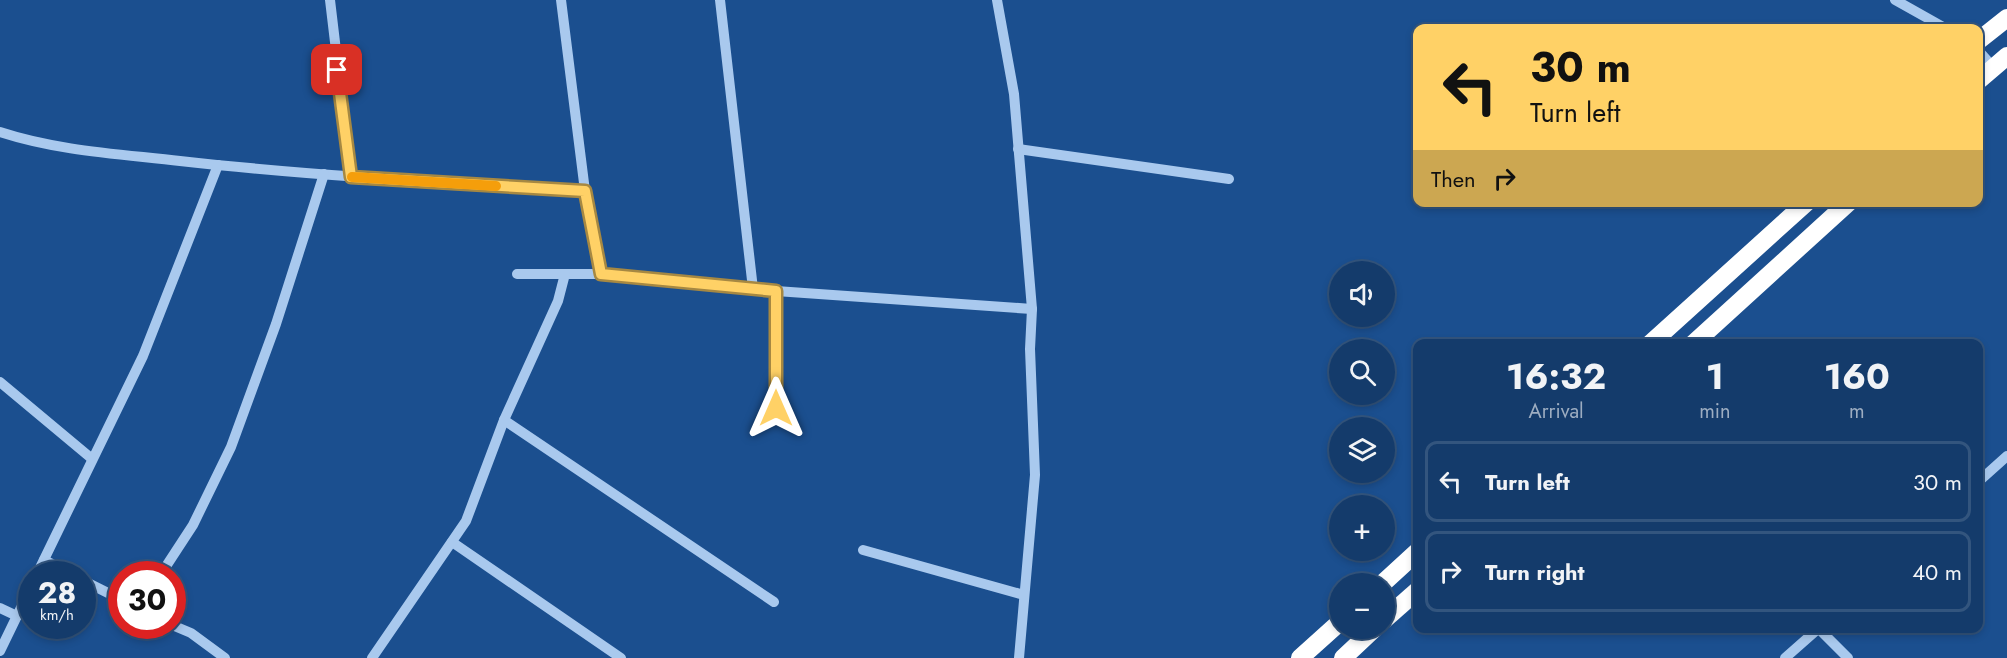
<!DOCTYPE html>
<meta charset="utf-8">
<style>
body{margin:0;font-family:Jost,sans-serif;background:#214673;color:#f1f3f6;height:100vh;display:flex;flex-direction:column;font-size:22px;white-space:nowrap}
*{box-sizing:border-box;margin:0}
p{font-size:20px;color:#9dadc1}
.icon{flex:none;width:33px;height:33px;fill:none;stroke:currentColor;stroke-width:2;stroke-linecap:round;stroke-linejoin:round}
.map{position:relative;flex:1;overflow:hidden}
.sheet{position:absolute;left:1413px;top:339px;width:570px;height:294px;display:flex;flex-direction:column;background:#143b6b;border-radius:12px;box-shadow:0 3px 9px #0003,0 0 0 2px #33557e}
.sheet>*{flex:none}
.banner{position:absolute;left:1413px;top:24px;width:570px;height:183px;border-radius:12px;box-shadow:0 3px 9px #0003,0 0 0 2px #33557e;background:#ffd166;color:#111;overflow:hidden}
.buttons{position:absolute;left:1329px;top:261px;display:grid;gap:12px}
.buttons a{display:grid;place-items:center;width:66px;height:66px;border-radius:50%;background:#143b6b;box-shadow:0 3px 9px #0003,0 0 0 2px #33557e;font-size:30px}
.speed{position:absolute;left:18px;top:561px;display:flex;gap:12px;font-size:30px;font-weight:700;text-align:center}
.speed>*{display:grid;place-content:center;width:78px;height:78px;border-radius:50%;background:#143b6b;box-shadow:0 3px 9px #0003,0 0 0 2px #33557e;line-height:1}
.speed small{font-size:15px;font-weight:400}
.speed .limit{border:9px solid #d22;background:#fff;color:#111}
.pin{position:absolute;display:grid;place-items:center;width:51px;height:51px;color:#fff;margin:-26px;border-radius:12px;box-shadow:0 3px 9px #0006}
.me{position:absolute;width:66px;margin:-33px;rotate:0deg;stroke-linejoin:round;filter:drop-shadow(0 0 4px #0008)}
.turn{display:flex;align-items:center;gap:21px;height:126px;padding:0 18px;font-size:27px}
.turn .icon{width:78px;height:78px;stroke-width:2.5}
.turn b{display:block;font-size:42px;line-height:51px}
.then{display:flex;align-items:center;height:57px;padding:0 18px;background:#0003;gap:12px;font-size:22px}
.eta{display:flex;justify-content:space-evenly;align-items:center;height:102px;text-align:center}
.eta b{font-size:36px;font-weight:700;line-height:42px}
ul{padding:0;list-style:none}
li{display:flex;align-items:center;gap:18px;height:81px;margin:0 12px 9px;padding:0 6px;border:3px solid #33557e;border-radius:12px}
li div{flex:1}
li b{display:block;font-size:22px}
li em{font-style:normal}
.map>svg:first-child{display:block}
</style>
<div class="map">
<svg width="2007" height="658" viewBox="0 0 2007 658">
<rect width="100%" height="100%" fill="#1b4f8f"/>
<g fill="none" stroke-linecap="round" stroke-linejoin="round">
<!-- minor -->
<g stroke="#a9c9ee" stroke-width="10">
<path d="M330,0l21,177"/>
<path d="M720,0l33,289"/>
<path d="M997,0l17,94 18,215 -2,40 5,126 -16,183"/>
<path d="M1895,0l50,28"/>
<path d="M1978,50l15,17"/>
<path d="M0,132c58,19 120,22 180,29 135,15 270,22 405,30l-24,-191"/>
<path d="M1018,149l211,30"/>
<path d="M585,191l16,83"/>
<path d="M517,274h84l175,17 256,18"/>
<path d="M776,291v117"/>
<path d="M0,382l91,76"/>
<path d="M504,420l270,182"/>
<path d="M1978,482l29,-26"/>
<path d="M452,542l169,116"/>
<path d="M863,550l161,45"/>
<path d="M44,560l28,14"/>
<path d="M37,574l106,-218 75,-191"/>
<path d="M161,574l32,-49 38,-78 45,-123 48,-150"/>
<path d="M82,580l40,20"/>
<path d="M0,608l17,8"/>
<path d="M172,625l19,8 34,25"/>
<path d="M1818,628l30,30"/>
<path d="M0,651l32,-66"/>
<path d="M372,658l94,-137 38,-101 54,-119 7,-27"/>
<path d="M1785,658l34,-30"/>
</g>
<!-- highway -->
<g stroke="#fff" stroke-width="18">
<path d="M1978,41l29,-23"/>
<path d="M1978,81l29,-25"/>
<path d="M1650,344l157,-142"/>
<path d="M1693,344l156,-142"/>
<path d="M1382,584l36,-33"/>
<path d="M1384,620l34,-30"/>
<path d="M1300,658l40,-36"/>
<path d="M1343,658l32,-30"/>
</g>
</g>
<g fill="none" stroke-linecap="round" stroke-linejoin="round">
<defs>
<path id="route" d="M337,70l14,107 234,14 16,83 175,17v117"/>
</defs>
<!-- route casing -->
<use href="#route" stroke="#a68842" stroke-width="15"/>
<!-- route -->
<use href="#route" stroke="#ffd166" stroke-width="10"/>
<!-- slow -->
<path stroke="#f59e0b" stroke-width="10" d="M352,177l144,9"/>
</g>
</svg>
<div class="buttons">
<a><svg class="icon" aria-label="sound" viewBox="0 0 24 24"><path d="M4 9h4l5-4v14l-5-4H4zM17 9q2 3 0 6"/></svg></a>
<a><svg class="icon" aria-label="search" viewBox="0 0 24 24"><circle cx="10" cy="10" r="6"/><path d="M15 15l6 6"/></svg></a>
<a><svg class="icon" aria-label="layers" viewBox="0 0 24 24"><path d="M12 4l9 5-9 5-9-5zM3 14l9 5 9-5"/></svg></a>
<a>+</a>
<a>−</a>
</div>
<div class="speed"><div>28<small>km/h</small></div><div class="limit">30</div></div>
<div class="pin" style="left:337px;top:70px;background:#d93025"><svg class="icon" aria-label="arrive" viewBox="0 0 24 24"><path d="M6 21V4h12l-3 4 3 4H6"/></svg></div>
<svg class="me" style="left:776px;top:408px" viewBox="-20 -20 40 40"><path d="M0-17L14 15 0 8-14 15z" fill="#ffd166" stroke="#fff" stroke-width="4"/></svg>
<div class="banner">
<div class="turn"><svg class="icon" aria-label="left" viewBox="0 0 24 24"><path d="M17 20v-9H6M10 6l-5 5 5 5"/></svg><div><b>30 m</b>Turn left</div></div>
<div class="then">Then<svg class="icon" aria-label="right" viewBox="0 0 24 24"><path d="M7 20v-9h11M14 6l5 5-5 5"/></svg></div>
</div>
<section class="sheet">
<div class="eta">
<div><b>16:32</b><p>Arrival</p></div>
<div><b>1</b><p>min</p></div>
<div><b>160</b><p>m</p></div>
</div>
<ul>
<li><svg class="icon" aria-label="left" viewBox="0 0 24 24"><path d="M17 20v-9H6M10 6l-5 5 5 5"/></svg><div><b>Turn left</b></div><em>30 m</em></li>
<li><svg class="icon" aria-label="right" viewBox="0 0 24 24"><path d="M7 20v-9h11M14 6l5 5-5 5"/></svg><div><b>Turn right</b></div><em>40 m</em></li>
</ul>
</section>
</div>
